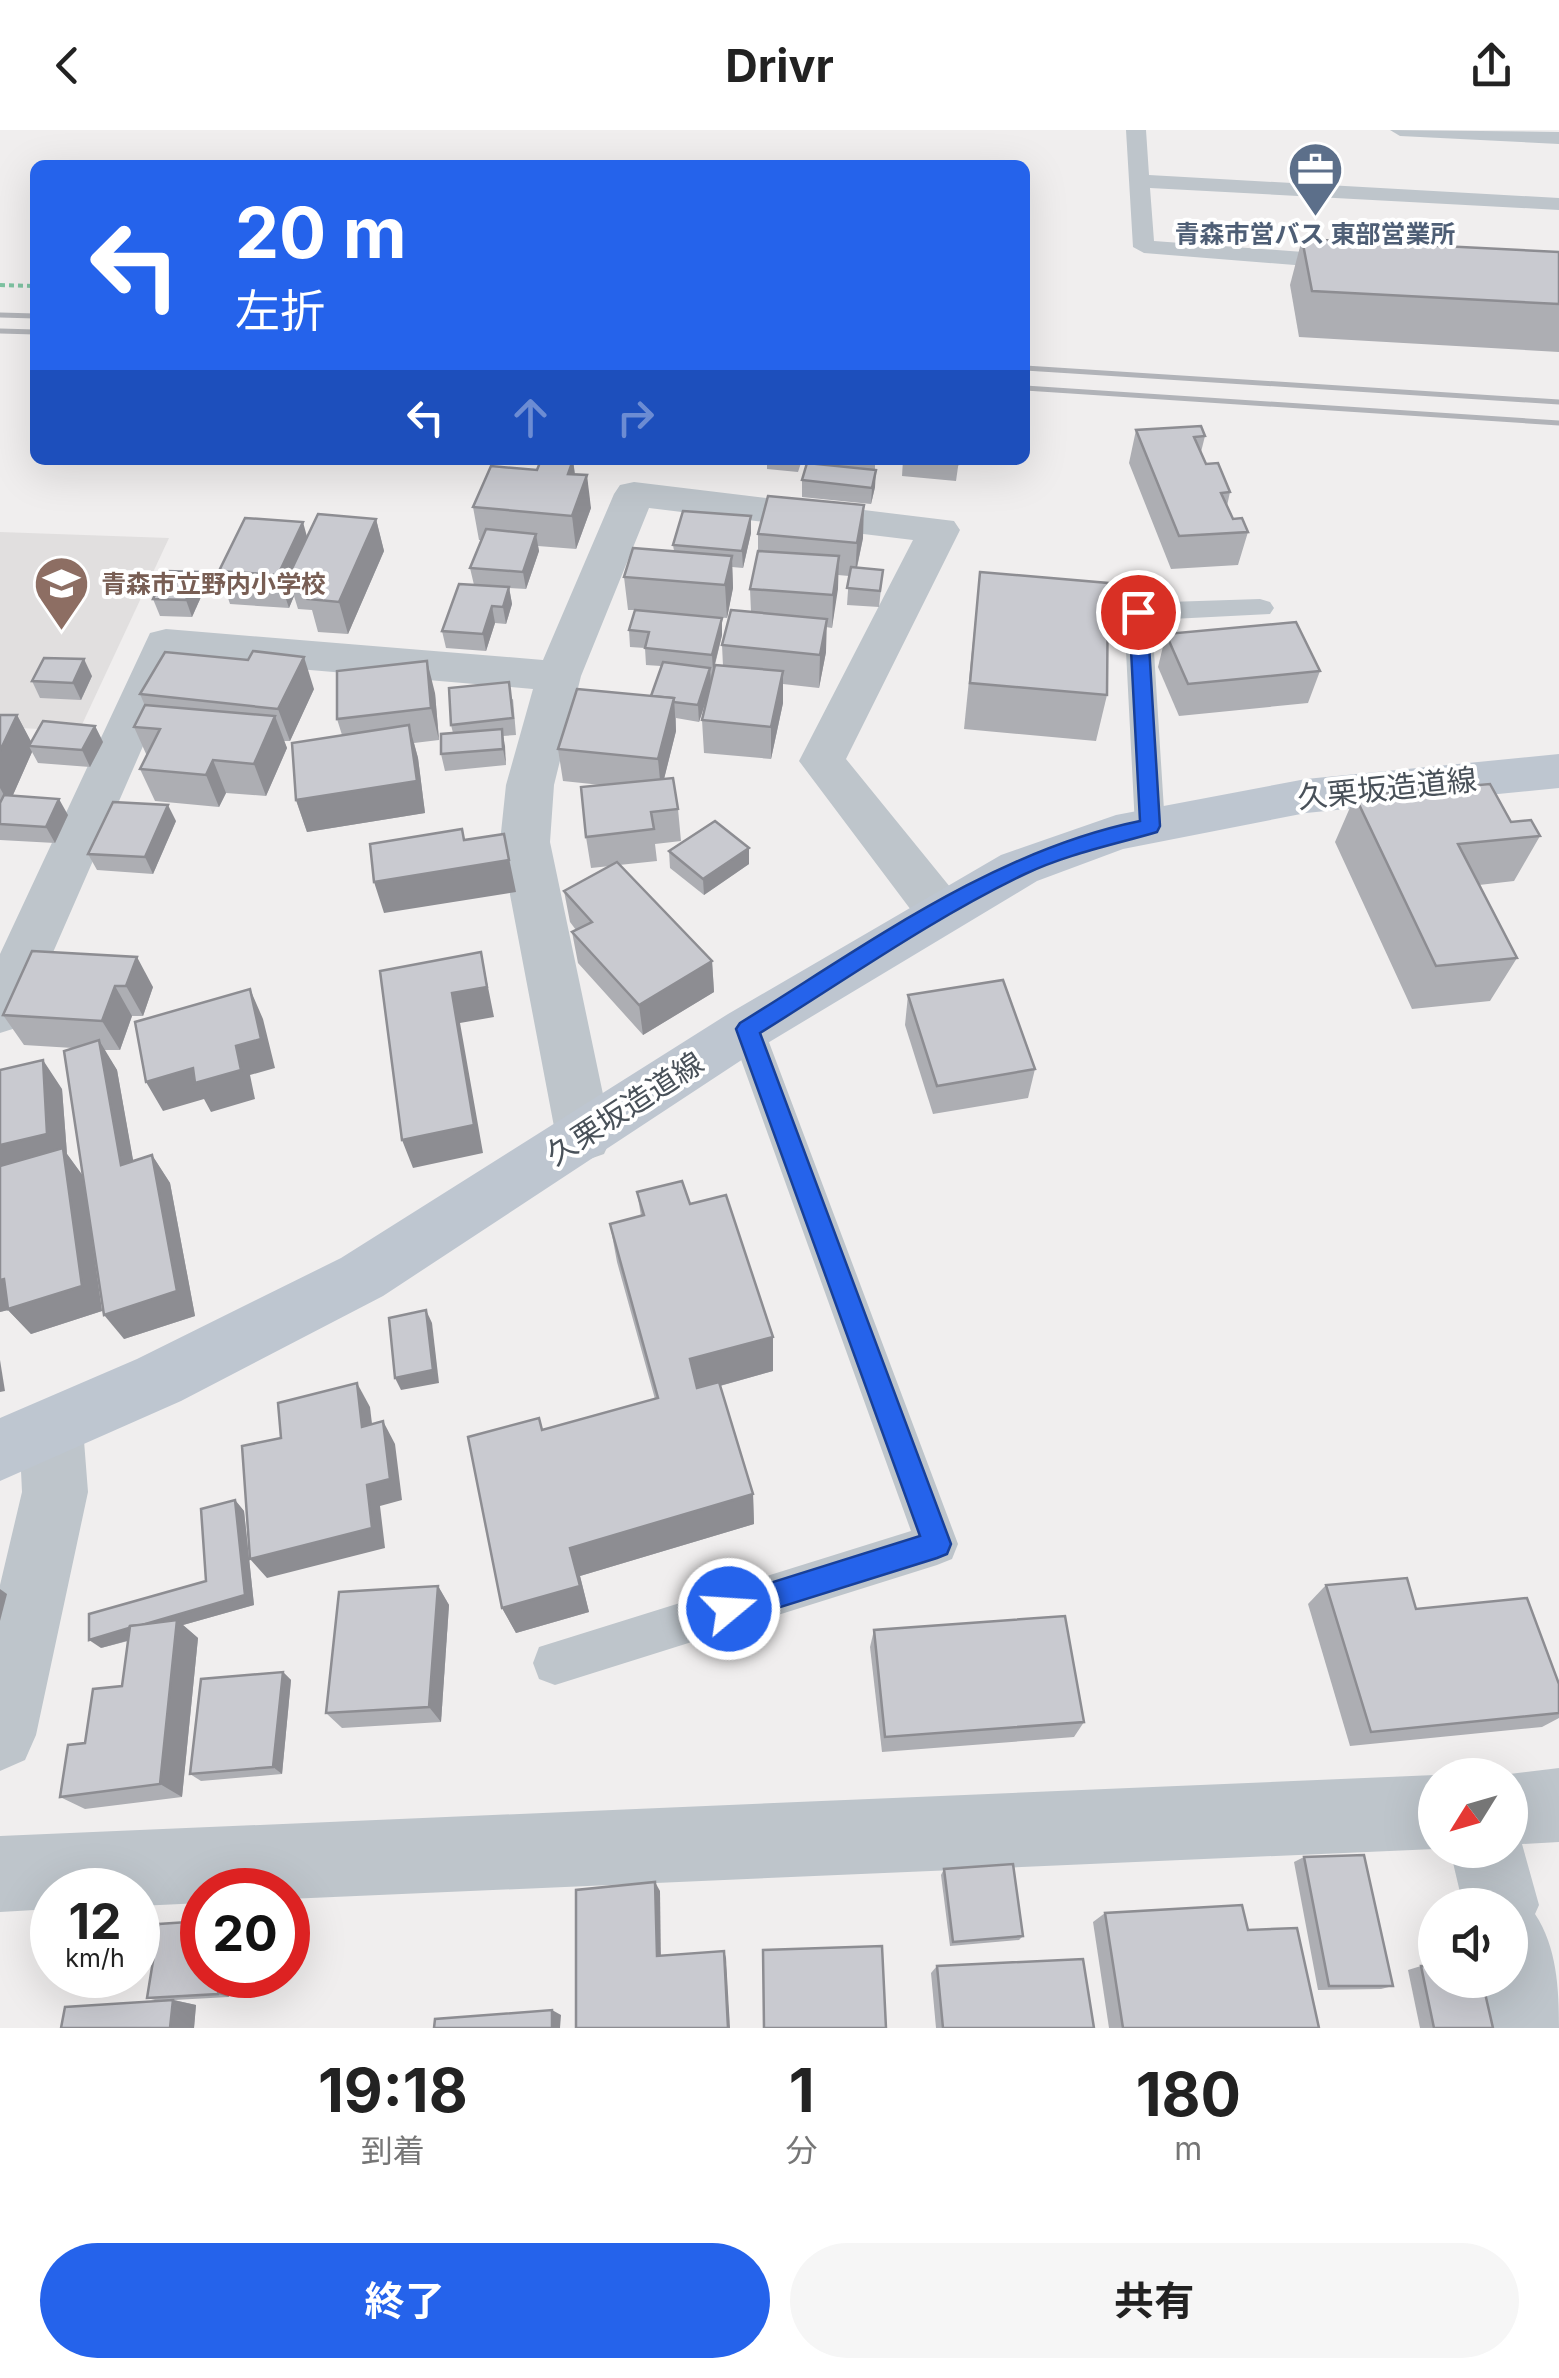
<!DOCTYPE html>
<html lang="ja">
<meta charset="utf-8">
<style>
body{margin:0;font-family:Inter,"Noto Sans JP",sans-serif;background:#f6f6f6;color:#222;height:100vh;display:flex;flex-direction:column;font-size:38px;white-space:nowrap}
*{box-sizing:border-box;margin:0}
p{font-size:32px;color:#767676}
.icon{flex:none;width:55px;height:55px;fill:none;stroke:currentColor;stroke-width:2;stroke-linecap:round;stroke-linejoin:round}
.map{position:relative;height:1898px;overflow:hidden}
.drawer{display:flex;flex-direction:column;background:#fff;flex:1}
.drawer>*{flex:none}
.hud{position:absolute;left:30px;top:30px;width:1000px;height:305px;border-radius:15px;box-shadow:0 10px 40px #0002;background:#2563eb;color:#fff;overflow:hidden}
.needle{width:65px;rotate:233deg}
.tools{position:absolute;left:1418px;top:1628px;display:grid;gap:20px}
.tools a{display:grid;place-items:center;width:110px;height:110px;border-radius:50%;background:#fff;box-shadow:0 10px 40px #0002;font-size:50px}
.speed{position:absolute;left:30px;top:1738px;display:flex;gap:20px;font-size:50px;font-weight:700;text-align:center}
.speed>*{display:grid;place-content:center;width:130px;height:130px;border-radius:50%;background:#fff;box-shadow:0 10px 40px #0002;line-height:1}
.speed small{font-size:25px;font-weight:400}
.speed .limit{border:15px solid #d22;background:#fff;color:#111}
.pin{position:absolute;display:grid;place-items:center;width:85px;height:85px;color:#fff;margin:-42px;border:5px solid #fff;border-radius:50%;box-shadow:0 2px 10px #0007}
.me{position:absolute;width:110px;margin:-55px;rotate:72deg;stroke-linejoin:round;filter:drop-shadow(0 0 8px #0008)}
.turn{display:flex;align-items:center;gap:35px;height:210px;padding:0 40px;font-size:45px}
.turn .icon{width:130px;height:130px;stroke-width:2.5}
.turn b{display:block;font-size:70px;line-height:85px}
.lanes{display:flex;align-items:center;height:95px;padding:0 40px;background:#0003;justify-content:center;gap:50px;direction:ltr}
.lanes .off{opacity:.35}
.eta{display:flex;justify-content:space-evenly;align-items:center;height:170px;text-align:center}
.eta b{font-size:60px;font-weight:700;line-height:70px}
.cta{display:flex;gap:20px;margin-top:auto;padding:20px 40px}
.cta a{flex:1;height:115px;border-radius:60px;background:#2563eb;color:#fff;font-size:40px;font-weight:700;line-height:115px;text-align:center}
.cta a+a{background:#f6f6f6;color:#222}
header{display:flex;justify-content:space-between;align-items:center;height:130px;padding:0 40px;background:#fff;font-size:45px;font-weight:700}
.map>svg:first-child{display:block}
</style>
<header><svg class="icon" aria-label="back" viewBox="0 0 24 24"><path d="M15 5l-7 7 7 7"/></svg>Drivr<svg class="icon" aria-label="share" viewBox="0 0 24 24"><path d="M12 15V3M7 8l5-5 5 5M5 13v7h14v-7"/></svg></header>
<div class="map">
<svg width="1559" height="1898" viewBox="0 0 1559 1898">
<rect width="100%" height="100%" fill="#f0eeee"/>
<!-- education -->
<path fill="#e1dfdf" d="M0,402l169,6 -90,193 -79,-4z"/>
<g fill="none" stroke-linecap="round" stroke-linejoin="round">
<!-- path -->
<path stroke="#7ec3a2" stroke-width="4" stroke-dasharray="5 4" stroke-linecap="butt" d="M0,155l35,1"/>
<!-- lane -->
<g fill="#bec5cb" fill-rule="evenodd">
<path d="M1126,0h20l3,45 410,23v12l-409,-22 4,53 190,14 11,7 -11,7 -200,-16 -11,-6z"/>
<path d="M1390,0l169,2v12l-159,-8z"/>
<path d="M1260,469l10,3 4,6 -4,6 -118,6 13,206 -4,8 -11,3 -11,-3 -4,-8 -11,-214 4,-6 10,-3z"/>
<path d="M747,885l12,4 5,10 194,515 -6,15 -15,6 -382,120 -16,-6 -6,-16 6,-16 372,-116 -181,-502 5,-10z"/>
</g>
<!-- street -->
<g fill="#bec5cb" fill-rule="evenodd">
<path d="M634,352l320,39 6,9 -114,229 113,139 7,14 -7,14 -18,5 -18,-5 -124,-165 114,-221 -264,-32 -68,168 -27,109 -4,57 62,295 -8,17 -20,7 -20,-7 -8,-17 -56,-295 6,-57 27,-96 -352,-30 -154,353 -8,15 -19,6v-79l150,-321 16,-4 377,31 71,-166 6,-9z"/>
<path d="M51,1268l23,9 9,21 5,64 -52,243 -11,25 -25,11v-186l22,-93 -3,-64 9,-21z"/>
<path d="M1559,1638v74l-37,2 17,61 -4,9c22,33 24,75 24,114h-67l-12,-48h30v-75h-47l-13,-55h60v-75h-9z"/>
<path d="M1435,1645v74l-1147,50v-9h-86v13l-64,3v-16h-86v19l-52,3v-76z"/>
</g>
<!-- secondary -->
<path fill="#bec6d0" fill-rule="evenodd" d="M1559,624v34l-253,25 -183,36 -86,32 -271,163 -383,252 -202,105 -181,80v-63l137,-59 204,-101 387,-244 273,-159 115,-40 190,-36z"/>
<!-- rail -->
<g stroke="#b1b3b8" stroke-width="5">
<path d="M0,185l35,1"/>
<path d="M0,201l35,1"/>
<path d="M1025,238l534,34"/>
<path d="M1025,258l534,35"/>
</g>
</g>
<!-- wall -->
<g fill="#adaeb3">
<path d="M1302,109l257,13v100l-260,-15 -9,-52z"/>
<path d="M1136,300l69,6 -4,16 5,12 24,28 -3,14 6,13 15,13 -10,33 -67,4 -42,-106z"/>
<path d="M573,330l2,14 16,34 -15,41 -38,-3 1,5 -13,38 -17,-1 3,16 -6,20 -11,-1 -9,28 -40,-3 -4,-17 32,-46 -4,-17 11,-28h-2l-6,-33 64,-37z"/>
<path d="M749,330h53l-4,12 -31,-3v-7z"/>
<path d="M811,330h64v27l-4,17 -69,-7v-17z"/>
<path d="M903,330h56l-3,21 -54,-5z"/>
<path d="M751,386v17l-8,35 -11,-1 1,21 -6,30 -47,-4 42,4v17l-7,30 8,1 -1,-21 29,-33 -1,-23 8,-38v-17l105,4 -6,30 26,2 -4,37 -32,-2 2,-29 -11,-1 -6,53 -6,-1v25l-7,36 -36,-4v19l-12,56 -67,-6 -2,-33 5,-22 -8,24 -23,-4v13l-12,48 14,30 3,32 -26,3 2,17 -38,4 93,96 2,31 -71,43 -65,-72 -6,-31 4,-2 -6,-8 -6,-31 46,-25 -19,2 -5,-31 15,-52 -38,-4 -5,-32 93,-53 10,-30 -15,-1 -1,-17 -15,-1 -1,-17 6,-20h-7l-4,-33 50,-26 -1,-6z"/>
<path d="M376,389l8,32 -36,83 -30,-2 -6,-22 -14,-1 -4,-13 -5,12 -59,-4 -11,-33 88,-34z"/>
<path d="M199,442l6,16 -13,29 -32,-1 -7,-17z"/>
<path d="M980,442l127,123 -11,46 -132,-12z"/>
<path d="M1166,504l154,37 -12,32 -129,13 -21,-49z"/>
<path d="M92,546l-11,24 -41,-2 -8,-17z"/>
<path d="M314,559l-24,52h-6l3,7 -21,48 -40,-3 -7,14 -64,-6 -15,-32 7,-13 -13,-29 11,-21 -5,-12z"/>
<path d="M435,563l4,47 -25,3 4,15 7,55 -118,19 -11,-32 46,-65 -5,-16z"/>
<path d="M513,569l3,36 -13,1 3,29 -61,6 -4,-17 12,-21 -2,-8z"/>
<path d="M0,585h17l14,27 64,-16 8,16 -13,25 -52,-4 -6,-11 -19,43 55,20 -13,28 -55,-3z"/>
<path d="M1355,666l156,26 29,14 -26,45 -35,4 38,73 -27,43 -78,8 -77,-167z"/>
<path d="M176,691l-23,53 -56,-4 -9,-16z"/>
<path d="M669,721l80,13 -45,31 -34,-27z"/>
<path d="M32,821l121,36 -10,29h-11l-12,34h-16l13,20 16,91 19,-6 18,28 25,133 -71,23 -38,-142 16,114 -71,23 -23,-24 -8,2v-242l62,19 5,65 16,22 -10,-128 -49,-3 -21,-30z"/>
<path d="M908,865l127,74 -7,29 -95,16 -28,-89z"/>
<path d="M637,1062l53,12 83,167 -53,15 33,108 1,30 -174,52 9,36 -73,21 -14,-25 37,-190 4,12 112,-31 -38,-137 -7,-38 31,-8z"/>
<path d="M235,1370l9,11 10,94 -71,20 15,13 -16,159 -97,12 -25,-12 25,-54 37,-57 6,-45 -27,7 105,-67z"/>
<path d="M1326,1455l233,99v34l-17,9 -192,19 -42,-142z"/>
<path d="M438,1456l11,19 -8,117 -99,6 -16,-15z"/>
<path d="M874,1500l210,92 -10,15 -192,15 -12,-105z"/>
<path d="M283,1542l8,8 -9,94 -81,7 -11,-7z"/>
<path d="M1304,1727l89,129 -12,3 -63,1 -24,-128z"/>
<path d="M944,1739l79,67 -4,4 -69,6 -9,-71z"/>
<path d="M1105,1783l143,17 71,98h-210l-16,-106z"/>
<path d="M159,1794l70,73 -55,3 22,5 -2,23h-133l98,-27 -12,-3z"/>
<path d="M937,1836l157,62h-158l-5,-55z"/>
<path d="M1421,1836l72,62h-73l-12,-58z"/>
</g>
<!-- shaded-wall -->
<g fill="#8d8d92">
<path d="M573,330l4,33 -9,-19z"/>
<path d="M876,340l-1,17 -4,17 1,-16z"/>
<path d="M587,345l4,33 -15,41 -4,-33z"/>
<path d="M864,375l-1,33 -8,38 2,-33z"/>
<path d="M751,386v17l-8,35 -1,-17z"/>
<path d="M376,389l8,32 -36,83 -9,-32z"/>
<path d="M303,392l9,33 -24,22 6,19 -5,12 -11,-33z"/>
<path d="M536,404l3,17 -13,38 -3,-17z"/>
<path d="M732,426l1,32 -6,30 -2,-33z"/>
<path d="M839,426l-1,33 -6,39 1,-33z"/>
<path d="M199,442l6,16 -13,29 -6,-17z"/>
<path d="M509,457l3,17 -6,20 -3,-17z"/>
<path d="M492,476l3,17 -9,28 -3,-17z"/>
<path d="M722,488v17l-9,36 -1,-16z"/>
<path d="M827,489l-1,33 -7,36 1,-33z"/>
<path d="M304,527l10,32 -24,52 -12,-32z"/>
<path d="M84,529l8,17 -11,24 -8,-17z"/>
<path d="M427,531l8,32 4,47 -8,-32z"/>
<path d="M710,538l1,17 -12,37 -1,-17z"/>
<path d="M783,541v32l-12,56v-32z"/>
<path d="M674,568l2,33 -15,60 -3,-32z"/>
<path d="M17,585l17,32 -5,-1 3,6 -23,52 -9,-16v-37z"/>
<path d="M275,586l12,32 -21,48 -12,-32z"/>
<path d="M409,595l9,33 7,55 -118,19 -11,-32z"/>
<path d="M95,596l8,16 -13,25 -8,-17z"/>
<path d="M502,599l3,17 1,19 -3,-16z"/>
<path d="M213,630l13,33 -7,14 -13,-32z"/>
<path d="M59,669l9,16 -13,28 -9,-16z"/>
<path d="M168,675l8,16 -23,53 -8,-17z"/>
<path d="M504,704l12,58 -132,21 -10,-31 96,-16z"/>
<path d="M749,718v16l-45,31 -1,-16z"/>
<path d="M481,822l13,65 -34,6 23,130 -70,15 -11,-28 50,-147z"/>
<path d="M137,827l16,30 -10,29 -17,-30z"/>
<path d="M712,831l2,31 -71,43 -4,-30z"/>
<path d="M115,856l17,30 -12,34 -18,-29z"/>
<path d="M250,859l13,30 12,49 -25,7 5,24 -44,13 -7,-13 -41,12 -17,-29 90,-36z"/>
<path d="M99,910l18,30 22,123 -18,-28z"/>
<path d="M43,930l19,29 5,65 16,22 19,135 -71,23 -23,-24 -8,2v-167z"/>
<path d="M152,1025l18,28 25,133 -71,23 -20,-24z"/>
<path d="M426,1180l6,13 7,60 -38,7 -6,-12z"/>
<path d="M773,1207v34l-79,22 -4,-34z"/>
<path d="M0,1230l5,31 -5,1z"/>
<path d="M357,1253l13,24 5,42 -13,-22z"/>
<path d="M383,1291l12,23 7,56 -22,6 5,42 -118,30 -17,-19 117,-74z"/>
<path d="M753,1364l1,30 -174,52 9,36 -73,21 -14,-25 68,-60z"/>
<path d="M235,1370l9,11 10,94 -71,20 15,13 -16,159 -22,-13 17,-157 -76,21 -12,-8 156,-45z"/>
<path d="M438,1456l11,19 -8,117 -12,-15z"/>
<path d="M0,1459l7,5 -7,27z"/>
<path d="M283,1542l8,8 -9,94 -9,-7z"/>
<path d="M655,1752l5,9 1,72 -4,-7z"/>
<path d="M724,1821l2,7 4,70h-2z"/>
<path d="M220,1845h11l-2,22 -11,-3z"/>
<path d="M173,1870l23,5 -2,23h-24z"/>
<path d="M552,1880l9,5 -1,13h-8z"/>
</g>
<!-- building -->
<g fill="#c9cad0" stroke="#8d8d92" stroke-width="2.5">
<path d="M1302,109l257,13v52l-247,-13z"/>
<path d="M1201,296l4,10 -11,1 12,27 12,-1 12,29 -9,1 12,26 9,-1 6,14 -69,4 -43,-106z"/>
<path d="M541,330h32l-5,14 19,1 -15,41 -99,-9 18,-41 46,4z"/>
<path d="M916,330h42v4z"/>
<path d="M807,333l69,7 -4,18 -70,-8z"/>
<path d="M768,366l96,9 -7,38 -99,-9z"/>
<path d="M683,381l68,5 -9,35 -69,-6z"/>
<path d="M318,384l58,5 -37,83 -31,-3 10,-20 -30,-2z"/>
<path d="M245,388l58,4 -25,53 -59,-4z"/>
<path d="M486,399l50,5 -13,38 -53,-4z"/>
<path d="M633,418l99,8 -7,29 -101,-8z"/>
<path d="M758,421l81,5 -6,39 -83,-6z"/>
<path d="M851,437l32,3 -3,21 -33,-3z"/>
<path d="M166,441l33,1 -13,28 -33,-1z"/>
<path d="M980,442l128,11 -1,112 -137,-12z"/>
<path d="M459,454l50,3 -6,20 -11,-1 -9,28 -41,-3z"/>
<path d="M635,480l87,8 -10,37 -67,-7 4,-16 -20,-2z"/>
<path d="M731,480l96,9 -7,36 -98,-10z"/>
<path d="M1296,492l24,49 -132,13 -22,-50z"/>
<path d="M253,521l51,6 -26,52 -138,-15 25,-42 83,8z"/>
<path d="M44,528l40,1 -11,24 -41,-2z"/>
<path d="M427,531l4,47 -94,11v-48z"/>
<path d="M663,532l47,6 -12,37 -25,-3 1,-4 -23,-2z"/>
<path d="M715,535l68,6 -12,56 -69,-7z"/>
<path d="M509,552l4,36 -62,7 -2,-37z"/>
<path d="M577,559l97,9 -16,61 -100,-10z"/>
<path d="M145,575l130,11 -21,48 -41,-4 -7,15 -66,-6 20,-40 -26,-2z"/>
<path d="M0,585h17l-17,36z"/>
<path d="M43,591l52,5 -13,24 -53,-4z"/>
<path d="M409,595l8,56 -121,19 -4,-57z"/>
<path d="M502,599l1,20 -62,5v-20z"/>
<path d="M673,648l5,31 -27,3 3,17 -68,8 -5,-50z"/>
<path d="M1490,654l21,38 20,-2 9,16 -82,8 59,114 -81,8 -81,-170z"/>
<path d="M4,665l55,4 -13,28 -46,-3v-21z"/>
<path d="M113,672l55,3 -23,52 -57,-3z"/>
<path d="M715,691l34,27 -46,31 -34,-28z"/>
<path d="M462,699l2,11 40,-6 5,26 -135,22 -4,-38z"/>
<path d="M617,732l95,99 -73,44 -67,-73 20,-10 -28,-31z"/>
<path d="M32,821l105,6 -11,29h-11l-13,35 -99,-6z"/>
<path d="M481,822l6,35 -35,6 22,132 -72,15 -22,-169z"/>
<path d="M1003,850l32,89 -98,17 -29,-91z"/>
<path d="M250,859l11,50 -25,7 5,24 -46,13 -2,-15 -47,14 -11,-60z"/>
<path d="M99,910l22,125 31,-10 25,136 -73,24 -40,-264z"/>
<path d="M43,930l4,74 -47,11v-75z"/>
<path d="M63,1018l19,138 -74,23 -4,-30 -4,1v-114z"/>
<path d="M682,1051l8,23 36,-9 47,142 -83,22 7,29 22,-6 34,112 -183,54 10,38 -78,22 -34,-171 71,-19 3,12 116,-32 -48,-174 34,-9 -7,-23z"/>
<path d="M426,1180l7,60 -38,8 -6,-60z"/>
<path d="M357,1253l5,44 21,-6 7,58 -23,6 5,43 -122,31 -8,-113 39,-8 -3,-35z"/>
<path d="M235,1370l10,95 -103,30 -12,1 -1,2 -40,12v-26l117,-33 -5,-72z"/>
<path d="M1407,1448l9,31 111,-11 32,86v29l-188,19 -45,-147z"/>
<path d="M438,1456l-9,121 -103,6 13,-121z"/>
<path d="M1065,1486l19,106 -199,15 -11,-107z"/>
<path d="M177,1490l-17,164 -100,13 8,-52 17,-2 8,-54 29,-3 8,-60z"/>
<path d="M283,1542l-10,95 -83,7 11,-95z"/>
<path d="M1364,1725l29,131h-64l-25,-129z"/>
<path d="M1013,1734l10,72 -70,6 -9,-73z"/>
<path d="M655,1752l2,74 67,-5 4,77h-152v-138z"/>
<path d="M1242,1775l6,25 49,-2 22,100h-196l-18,-115z"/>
<path d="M202,1791v54h18l-2,19 -71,4 12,-74z"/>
<path d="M882,1816l4,82h-122l-1,-78z"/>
<path d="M1083,1829l11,69h-151l-6,-62z"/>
<path d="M1421,1836h14v14h47l11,48h-59z"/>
<path d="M173,1870l-3,28h-109l4,-21z"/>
<path d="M552,1880v18h-118l1,-9z"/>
</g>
<!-- route -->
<path fill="#2563eb" stroke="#184099" stroke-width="2.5" d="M1138,476l9,6 13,214 -3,6c-44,13 -90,22 -132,42 -92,44 -178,105 -265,159l191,511 -4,10 -10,4 -208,65 -10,-4 -4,-10 4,-10 201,-63 -184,-507 4,-6c125,-77 253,-172 400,-202l-11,-209z"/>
<!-- icons -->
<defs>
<symbol id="office-pin" viewBox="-11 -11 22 30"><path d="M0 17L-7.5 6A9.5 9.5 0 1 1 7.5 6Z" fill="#5c6f8a" stroke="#fff"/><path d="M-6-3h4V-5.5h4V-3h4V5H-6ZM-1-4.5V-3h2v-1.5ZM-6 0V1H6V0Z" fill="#fff"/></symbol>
<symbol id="school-pin" viewBox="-11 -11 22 30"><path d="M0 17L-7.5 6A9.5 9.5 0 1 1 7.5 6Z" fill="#8d6e63" stroke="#fff"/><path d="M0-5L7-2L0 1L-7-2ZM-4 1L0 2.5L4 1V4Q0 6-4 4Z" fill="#fff"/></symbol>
</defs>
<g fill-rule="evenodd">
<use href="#office-pin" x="1284" y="8" width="63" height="86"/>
<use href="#school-pin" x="30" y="422" width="63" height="86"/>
</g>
<g text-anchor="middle" stroke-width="8" stroke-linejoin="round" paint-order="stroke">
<!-- far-service labels -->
<g font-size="25" font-weight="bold" fill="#4e5e75" stroke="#fff">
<text x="1315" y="113">青森市営バス 東部営業所</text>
</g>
<!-- far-education labels -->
<g font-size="25" font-weight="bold" fill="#785e54" stroke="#fff" text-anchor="start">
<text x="101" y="463">青森市立野内小学校</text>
</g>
<!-- street labels -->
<g font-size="30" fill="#495159" stroke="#fff">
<text transform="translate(1387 659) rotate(-6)" y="10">久栗坂造道線</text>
<text transform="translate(625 979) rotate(-33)" y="10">久栗坂造道線</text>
</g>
</g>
</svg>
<div class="tools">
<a><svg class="needle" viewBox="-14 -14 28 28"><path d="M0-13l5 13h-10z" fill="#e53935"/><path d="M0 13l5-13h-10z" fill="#767676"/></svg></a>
<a><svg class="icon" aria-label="sound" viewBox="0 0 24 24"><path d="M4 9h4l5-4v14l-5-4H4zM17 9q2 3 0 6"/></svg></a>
</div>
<div class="speed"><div>12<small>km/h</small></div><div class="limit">20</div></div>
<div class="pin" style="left:1138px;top:482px;background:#d93025"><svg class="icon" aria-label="arrive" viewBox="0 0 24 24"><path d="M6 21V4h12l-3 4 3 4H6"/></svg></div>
<svg class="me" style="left:729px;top:1479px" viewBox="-20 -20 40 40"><circle r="17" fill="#2563eb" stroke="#fff" stroke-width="3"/><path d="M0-11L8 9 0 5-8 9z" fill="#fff"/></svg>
<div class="hud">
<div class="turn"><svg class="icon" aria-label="left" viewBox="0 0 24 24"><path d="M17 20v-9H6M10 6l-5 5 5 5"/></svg><div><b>20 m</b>左折</div></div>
<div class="lanes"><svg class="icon" aria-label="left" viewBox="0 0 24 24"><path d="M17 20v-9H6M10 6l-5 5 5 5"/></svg><svg class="icon off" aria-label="ahead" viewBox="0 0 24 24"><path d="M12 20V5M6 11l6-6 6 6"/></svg><svg class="icon off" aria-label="right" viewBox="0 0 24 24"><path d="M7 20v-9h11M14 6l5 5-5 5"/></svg></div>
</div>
</div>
<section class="drawer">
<div class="eta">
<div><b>19:18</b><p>到着</p></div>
<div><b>1</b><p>分</p></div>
<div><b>180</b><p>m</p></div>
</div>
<div class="cta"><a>終了</a><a>共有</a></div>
</section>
